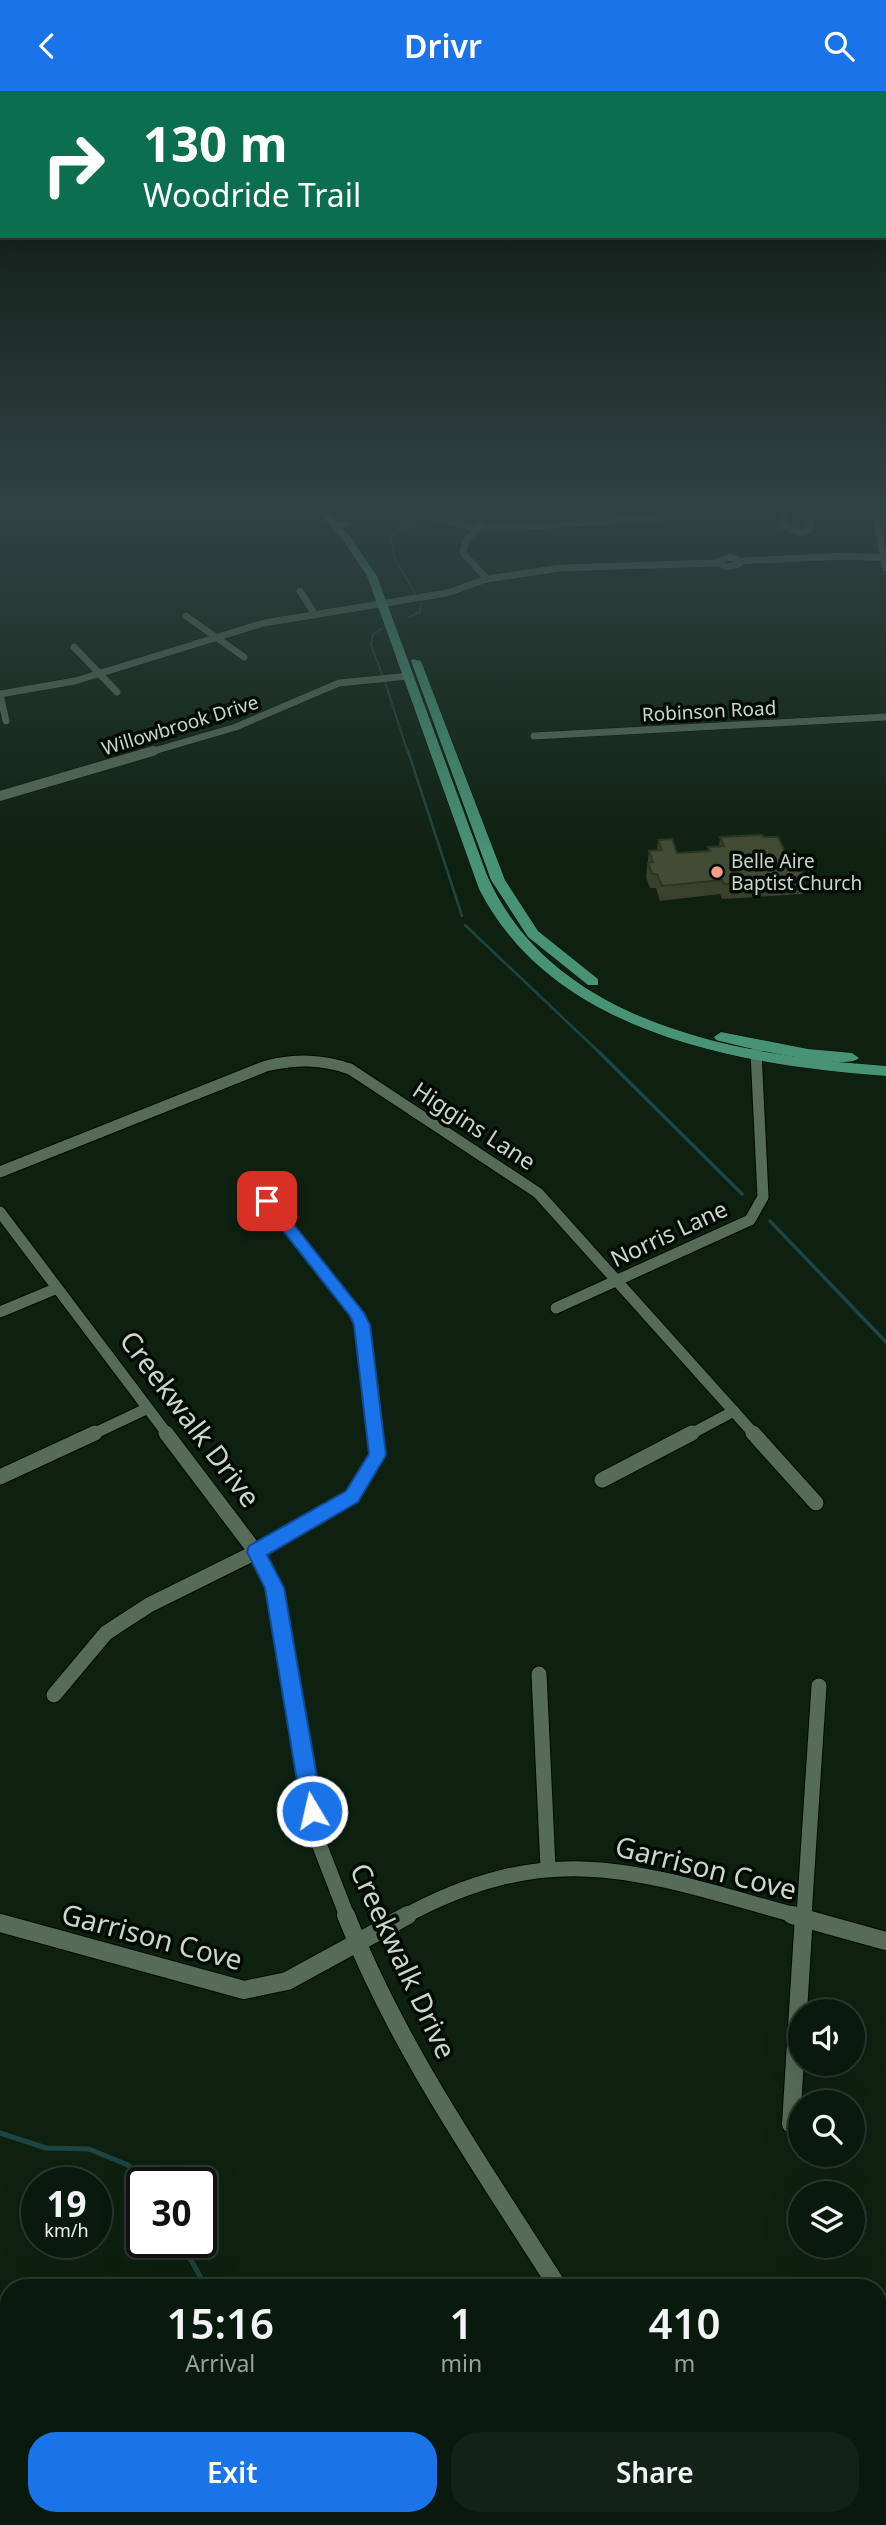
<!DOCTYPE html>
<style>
body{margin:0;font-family:"Noto Sans",sans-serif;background:#132216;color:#f1f3f6;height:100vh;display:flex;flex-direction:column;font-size:26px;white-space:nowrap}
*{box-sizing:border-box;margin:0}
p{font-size:23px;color:#99a09d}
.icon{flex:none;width:38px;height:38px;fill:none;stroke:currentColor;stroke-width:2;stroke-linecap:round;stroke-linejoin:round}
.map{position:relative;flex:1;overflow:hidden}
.sheet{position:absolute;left:0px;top:2188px;width:887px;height:247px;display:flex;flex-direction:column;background:#0a190d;border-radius:28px 28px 0 0;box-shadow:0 7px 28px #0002,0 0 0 2px #2a382e}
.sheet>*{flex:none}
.top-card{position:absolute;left:0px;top:0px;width:887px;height:147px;box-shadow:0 7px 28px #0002,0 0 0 2px #2a382e;background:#0b6e4f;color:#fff;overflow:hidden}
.buttons{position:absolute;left:788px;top:1908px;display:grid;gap:14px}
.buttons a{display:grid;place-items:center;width:77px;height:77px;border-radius:50%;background:#0a190d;box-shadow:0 7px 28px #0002,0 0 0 2px #2a382e;font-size:35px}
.speed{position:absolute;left:21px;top:2076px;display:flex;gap:14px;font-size:35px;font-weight:700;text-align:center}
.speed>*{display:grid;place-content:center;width:91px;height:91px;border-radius:50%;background:#0a190d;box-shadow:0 7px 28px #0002,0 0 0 2px #2a382e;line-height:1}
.speed small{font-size:18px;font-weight:400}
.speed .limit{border:4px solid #111;border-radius:10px;background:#fff;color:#111}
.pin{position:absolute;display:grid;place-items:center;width:60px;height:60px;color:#fff;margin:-30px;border-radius:14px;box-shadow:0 4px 10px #0006}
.me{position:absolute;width:77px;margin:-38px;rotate:351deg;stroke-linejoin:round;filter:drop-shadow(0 0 5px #0008)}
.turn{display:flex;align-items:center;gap:24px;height:147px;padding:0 28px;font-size:32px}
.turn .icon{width:91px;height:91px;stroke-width:2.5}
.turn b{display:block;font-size:49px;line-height:60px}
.eta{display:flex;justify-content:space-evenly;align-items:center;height:119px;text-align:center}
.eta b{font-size:42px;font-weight:600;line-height:49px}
.action{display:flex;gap:14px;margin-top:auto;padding:14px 28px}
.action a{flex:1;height:80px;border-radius:28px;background:#1a73e8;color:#fff;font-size:28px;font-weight:600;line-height:80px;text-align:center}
.action a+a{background:#132216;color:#f1f3f6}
header{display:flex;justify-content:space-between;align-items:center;height:91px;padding:0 28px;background:#1a73e8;color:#fff;font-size:32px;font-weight:600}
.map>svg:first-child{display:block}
</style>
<header><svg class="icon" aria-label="back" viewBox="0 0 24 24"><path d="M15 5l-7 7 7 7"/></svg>Drivr<svg class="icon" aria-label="search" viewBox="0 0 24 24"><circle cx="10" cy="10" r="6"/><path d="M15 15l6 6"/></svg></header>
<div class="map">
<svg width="886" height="2434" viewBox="0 0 886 2434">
<rect width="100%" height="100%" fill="#0e2111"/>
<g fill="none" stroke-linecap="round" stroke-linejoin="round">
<!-- stream-far3 -->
<g stroke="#1e4543" stroke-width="2">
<path d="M416,504l-21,-36 -5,-22 33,-22"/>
<path d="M409,526l11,-5 1,-9"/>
<path d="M382,538l-9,5 -2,11 11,29"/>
<path d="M385,591l23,71"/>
</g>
<!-- stream-far2 -->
<g stroke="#1e4543" stroke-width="2.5">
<path d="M408,660l54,165"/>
<path d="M465,834l136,129"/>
</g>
<!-- stream-far1 -->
<g stroke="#1e4543" stroke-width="3.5">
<path d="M599,961l143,142"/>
<path d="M770,1130l116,121"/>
</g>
<!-- stream -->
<g stroke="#1e4543" stroke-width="5">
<path d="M0,2042l46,15 43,1 39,16 17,17"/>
<path d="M181,2151l25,45"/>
<path d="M327,2426v8"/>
</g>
<defs>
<g id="street-far4">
<path d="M438,424l-1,3 5,2 36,8h29l163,-11"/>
<path d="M487,424l-21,26 -3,12 24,26"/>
<path d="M785,424l-2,11 17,7 11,-4v-14"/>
<path d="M875,424l11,53"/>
<path d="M730,466l7,2 2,5 -12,3 -11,-5z"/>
<path d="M739,470l108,-5 39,2"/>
<path d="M300,500l14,22"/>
<path d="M186,525l58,41"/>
<path d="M74,556l43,45"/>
<path d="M0,603l75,-13 189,-58 183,-30 40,-14 73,-11 157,-5"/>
<path d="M0,603l6,27"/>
<path d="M534,645l352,-19"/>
<path d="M147,662l89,-26 103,-44 70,-7"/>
</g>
<g id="street-far3">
<path d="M0,705l153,-45"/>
<path d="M755,963l4,-8"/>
</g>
<g id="street-far2">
<path d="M0,1081l266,-106c30,-7 55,-7 84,3l188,124 217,242"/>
<path d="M267,1110l89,112 6,12 13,110"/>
<path d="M0,1121l168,223"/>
<path d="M556,1217l194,-88 13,-23 -7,-145"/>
<path d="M0,1221l55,-23"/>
<path d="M91,1344l55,-26"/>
<path d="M689,1344l45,-24"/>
</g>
<g id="street-far1">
<path d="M166,1342l90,119 18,36 42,248 31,80"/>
<path d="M753,1342l63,70"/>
<path d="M0,1386l95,-44"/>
<path d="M602,1389l90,-47"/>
<path d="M539,1583l9,194"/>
<path d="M54,1604l52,-62 43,-28 107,-53 96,-55 26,-42 -3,-22"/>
<path d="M405,1825c150,-81 240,-42 393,0"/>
<path d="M804,1825l15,-230"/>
</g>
<g id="street">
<path d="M346,1824c52,133 136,252 212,372"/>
<path d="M792,1824l94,26"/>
<path d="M0,1832l244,67 43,-9 121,-66"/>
<path d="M791,2033l13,-209"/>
<path d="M704,2426l5,8"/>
</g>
<path id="secondary" d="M347,430l5,3 -2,2 -14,3 -5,-3z"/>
<g id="primary">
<path d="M321,424h9l20,21 27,40 110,299c66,150 254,181 399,191v10c-147,-11 -333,-42 -407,-187l-112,-313 -24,-36z"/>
<path d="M412,568l9,2 84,219 33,51 60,48v6h-10l-60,-48 -37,-57 -80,-219z"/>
<path d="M721,941l87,17 44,4 7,5c-12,14 -121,-12 -143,-18l-2,-3z"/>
</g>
</defs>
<!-- street-far4 casing -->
<use href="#street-far4" stroke="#000a01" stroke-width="8"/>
<!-- street-far3 casing -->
<use href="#street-far3" stroke="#000a01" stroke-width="11"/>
<!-- street-far2 casing -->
<use href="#street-far2" stroke="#000a01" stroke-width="13"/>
<!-- street-far1 casing -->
<use href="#street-far1" stroke="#000a01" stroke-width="17"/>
<!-- street casing -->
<use href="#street" stroke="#000a01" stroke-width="20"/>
<!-- secondary casing -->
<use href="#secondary" stroke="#000a01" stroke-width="1"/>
<!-- primary casing -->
<use href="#primary" stroke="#000a01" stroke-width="1"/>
<!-- street-far4 -->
<use href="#street-far4" stroke="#566c58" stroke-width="7"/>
<!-- street-far3 -->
<use href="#street-far3" stroke="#566c58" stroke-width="10"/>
<!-- street-far2 -->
<use href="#street-far2" stroke="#566c58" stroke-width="11"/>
<!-- street-far1 -->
<use href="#street-far1" stroke="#566c58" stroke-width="15"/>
<!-- street -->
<use href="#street" stroke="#566c58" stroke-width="18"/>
<!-- secondary -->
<use href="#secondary" fill="#4f8067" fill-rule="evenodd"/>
<!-- primary -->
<use href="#primary" fill="#489376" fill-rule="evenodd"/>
</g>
<!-- wall -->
<path fill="#39402c" d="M720,746h43l30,32 13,11 -3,14 -81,5 -2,-5 -60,7 -4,-13h-6l-4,-11 3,-26 8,-1 1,-10 19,13 31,-2v-4h11z"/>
<!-- building -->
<path fill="#424b33" stroke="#2e3424" stroke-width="2" d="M762,744l1,2h15l15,32h8l5,11 -82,4 -2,-4 -60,6 -5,-12h-5l-4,-11 5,-1 -4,-11 13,-1 -4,-10 14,-1 5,14 33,-2 -2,-4 16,-1 -4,-9z"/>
<!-- sky -->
<linearGradient id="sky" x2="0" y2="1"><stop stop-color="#081209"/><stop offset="0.55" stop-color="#304343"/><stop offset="1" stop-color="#304343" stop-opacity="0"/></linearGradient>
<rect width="886" height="764" fill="url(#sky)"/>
<!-- route -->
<path fill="#1a73e8" stroke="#114b97" stroke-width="2" d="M267,1104l5,2 92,116 6,12 16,130 -28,47 -91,53 17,33 39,223 -3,7 -8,3 -7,-3 -3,-7 -37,-223 -18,-36 2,-6 97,-55 23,-37 -15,-129 -4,-9 -88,-112 -3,-3z"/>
<!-- markers -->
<circle fill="#f39f85" stroke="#030903" stroke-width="2.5" cx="717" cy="781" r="7"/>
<g text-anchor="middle" stroke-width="7" stroke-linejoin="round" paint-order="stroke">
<!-- far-street labels -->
<g font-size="19" fill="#cad6ca" stroke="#030903">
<text transform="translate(709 620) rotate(-3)" y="7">Robinson Road</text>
<text transform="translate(180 634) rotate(-17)" y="7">Willowbrook Drive</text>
</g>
<!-- far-poi labels -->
<g font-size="19" fill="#cad6ca" stroke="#030903" text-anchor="start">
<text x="731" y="777">Belle Aire<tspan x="731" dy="22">Baptist Church</tspan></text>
</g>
<!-- street labels -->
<g font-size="23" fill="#cad6ca" stroke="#030903">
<text transform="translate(474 1035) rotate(33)" y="8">Higgins Lane</text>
<text transform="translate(669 1143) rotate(-25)" y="8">Norris Lane</text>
</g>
<!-- near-street labels -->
<g font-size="28" fill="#cad6ca" stroke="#030903">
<text transform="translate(190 1328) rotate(53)" y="10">Creekwalk Drive</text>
<text transform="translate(706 1777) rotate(14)" y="10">Garrison Cove</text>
<text transform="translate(152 1846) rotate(15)" y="10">Garrison Cove</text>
<text transform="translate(403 1870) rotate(65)" y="10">Creekwalk Drive</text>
</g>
</g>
</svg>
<div class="buttons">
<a><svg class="icon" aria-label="sound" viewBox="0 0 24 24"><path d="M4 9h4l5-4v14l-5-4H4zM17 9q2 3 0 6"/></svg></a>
<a><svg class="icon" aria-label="search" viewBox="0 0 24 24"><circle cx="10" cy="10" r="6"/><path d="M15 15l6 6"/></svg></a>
<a><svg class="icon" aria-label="layers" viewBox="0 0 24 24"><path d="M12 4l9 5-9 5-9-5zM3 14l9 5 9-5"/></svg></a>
</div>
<div class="speed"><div>19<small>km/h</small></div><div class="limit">30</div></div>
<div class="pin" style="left:267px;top:1110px;background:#d93025"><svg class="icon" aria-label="arrive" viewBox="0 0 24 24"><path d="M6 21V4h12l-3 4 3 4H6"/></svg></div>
<svg class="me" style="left:312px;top:1720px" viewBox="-20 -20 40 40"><circle r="17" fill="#1a73e8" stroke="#fff" stroke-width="3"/><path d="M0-11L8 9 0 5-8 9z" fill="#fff"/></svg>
<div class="top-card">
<div class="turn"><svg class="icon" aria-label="right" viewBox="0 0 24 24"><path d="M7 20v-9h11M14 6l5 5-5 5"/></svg><div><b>130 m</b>Woodride Trail</div></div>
</div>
<section class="sheet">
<div class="eta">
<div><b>15:16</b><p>Arrival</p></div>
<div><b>1</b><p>min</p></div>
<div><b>410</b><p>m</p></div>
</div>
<div class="action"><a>Exit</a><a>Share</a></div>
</section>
</div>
